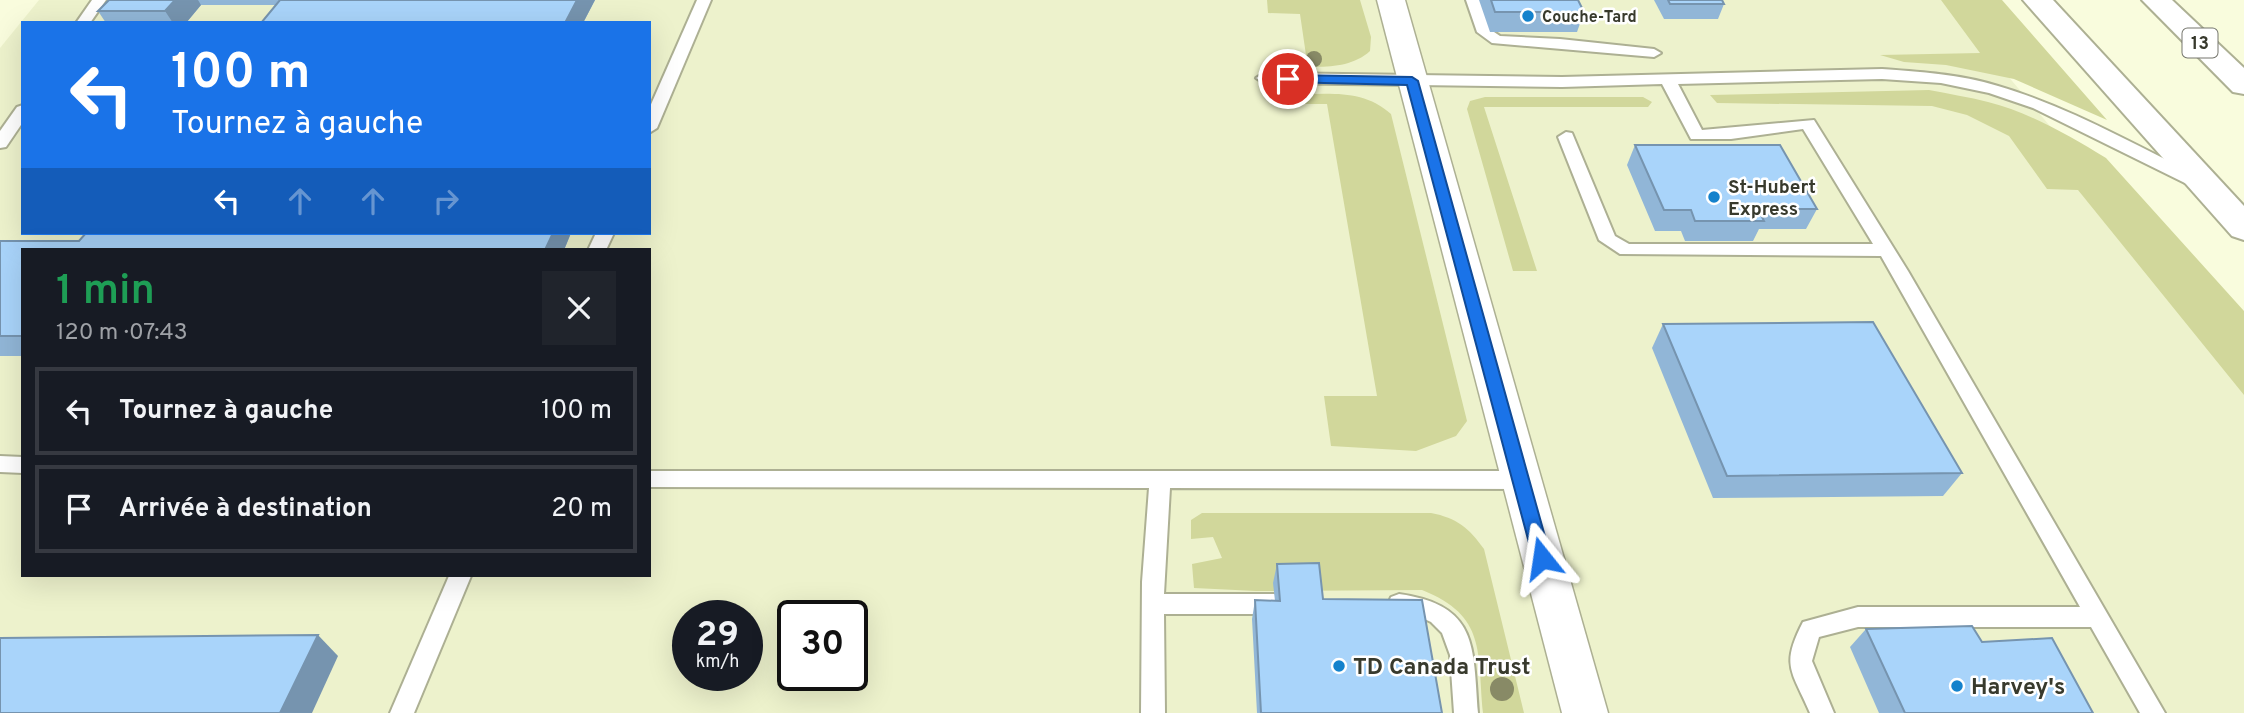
<!DOCTYPE html>
<html lang="fr">
<meta charset="utf-8">
<style>
body{margin:0;font-family:Overpass,sans-serif;background:#20242c;color:#f1f3f6;height:100vh;display:flex;flex-direction:column;font-size:26px;white-space:nowrap}
*{box-sizing:border-box;margin:0}
p{font-size:23px;color:#9ea1a6}
.icon{flex:none;width:38px;height:38px;fill:none;stroke:currentColor;stroke-width:2;stroke-linecap:round;stroke-linejoin:round}
.map{position:relative;flex:1;overflow:hidden}
.side{position:absolute;left:21px;top:248px;width:630px;height:329px;display:flex;flex-direction:column;background:#171b24;border-radius:0px;box-shadow:0 7px 28px #0002}
.side>*{flex:none}
.hud{position:absolute;left:21px;top:21px;width:630px;height:214px;border-radius:0px;box-shadow:0 7px 28px #0002;background:#1a73e8;color:#fff;overflow:hidden}
.speed{position:absolute;left:672px;top:600px;display:flex;gap:14px;font-size:35px;font-weight:700;text-align:center}
.speed>*{display:grid;place-content:center;width:91px;height:91px;border-radius:50%;background:#171b24;box-shadow:0 7px 28px #0002;line-height:1}
.speed small{font-size:18px;font-weight:400}
.speed .limit{border:4px solid #111;border-radius:10px;background:#fff;color:#111}
.pin{position:absolute;display:grid;place-items:center;width:60px;height:60px;color:#fff;margin:-30px;border:4px solid #fff;border-radius:50%;box-shadow:0 2px 7px #0007}
.me{position:absolute;width:77px;margin:-38px;rotate:345deg;stroke-linejoin:round;filter:drop-shadow(0 0 5px #0008)}
.turn{display:flex;align-items:center;gap:24px;height:147px;padding:0 35px;font-size:32px}
.turn .icon{width:91px;height:91px;stroke-width:2.5}
.turn b{display:block;font-size:49px;line-height:60px}
.lanes{display:flex;align-items:center;height:66px;padding:0 35px;background:#0003;justify-content:center;gap:35px;direction:ltr}
.lanes .off{opacity:.35}
.round{display:grid;place-items:center;flex:none;width:74px;height:74px;border-radius:0px;background:#20242c}
.summary{display:flex;align-items:center;justify-content:space-between;height:119px;padding:0 35px}
h1{font-size:42px;font-weight:600;line-height:52px;color:#1e9e55}
ul{padding:0;list-style:none}
li{display:flex;align-items:center;gap:21px;height:88px;margin:0 14px 10px;padding:0 21px;border:4px solid #363941;border-radius:0px}
li div{flex:1}
li b{display:block;font-size:26px}
li em{font-style:normal}
.map>svg:first-child{display:block}
</style>
<div class="map">
<svg width="2244" height="713" viewBox="0 0 2244 713">
<rect width="100%" height="100%" fill="#f9fcdd"/>
<!-- built -->
<path fill="#edf2cc" fill-rule="evenodd" d="M39,0h1905l300,357v356h-2244v-665zM23,23h626v210h-626zM23,250h626v326h-626zM688,616h59v60h-59zM793,616h59v60h-59z"/>
<!-- green -->
<g fill="#d1d79b">
<path d="M1267,0h93l11,37 -1,14c-23,21 -58,15 -88,15l-5,-6 4,-5h25l-6,-41 -32,-1z"/>
<path d="M1941,0h61l105,120 -93,-41 -68,-14 -42,-3 -24,-7 100,-2z"/>
<path d="M1929,90c20,4 40,7 59,12 41,10 82,34 118,56l138,153v84l-166,-205 -31,-1 -38,-53 -42,-21 -35,-9 -215,-3 -7,-8z"/>
<path d="M1287,94c38,1 75,-7 104,20l76,307 -11,15 -40,15 -85,-5 -7,-50h53l-50,-292h-40z"/>
<path d="M1485,97h158l9,5 -4,5h-164l53,164h-24l-46,-162 3,-8z"/>
<path d="M1202,513h229c26,5 38,15 53,36l40,164h-41c-6,-61 4,-97 -61,-123l-166,1 -62,-3 -2,-24 30,-6 -9,-21 -22,2v-19z"/>
</g>
<g fill="none" stroke-linecap="round" stroke-linejoin="round">
<defs>
<g id="service">
<path d="M92,0h14l-16,23h-14z"/>
<path d="M697,0h14l-54,128 -8,5v-24z"/>
<path d="M1466,0h14l11,30 9,6 60,3 94,10 7,4 -7,4 -162,-14 -15,-11z"/>
<path d="M1882,69c39,3 78,5 116,17 72,21 138,60 205,92l2,4 -2,4h-12l-158,-78 -44,-15 -48,-10 -59,-4 -204,5 24,46 112,-10 94,151 257,442h-25l-49,-86h-233l-39,10 -7,24 22,52h-24c-18,-42 -30,-47 -7,-91l55,-15h222l-199,-351 -261,-2 -21,-14 -41,-103 8,-5 6,1 43,103 14,8h244l-70,-115 -72,10h-40l-29,-55 -100,3 -298,-4 -8,-5 8,-5 298,4z"/>
<path d="M23,105v17l-17,25 -6,1v-17l17,-24z"/>
<path d="M596,233h18l-8,17h-18z"/>
<path d="M0,456l23,1v16l-23,-1z"/>
<path d="M649,471h872l7,3 3,6 -3,6 -7,3 -351,-1 -6,106h110l8,3 3,7 -3,7 -8,3h-110l1,99h-24l1,-131 7,-94 -500,-1z"/>
<path d="M449,576h22l-57,137h-24z"/>
<path d="M1399,594c79,11 74,52 79,119h-24l-4,-58 -8,-22 -11,-11 -11,-5 -29,-6 -3,-7 3,-7z"/>
</g>
<path id="minor" d="M1377,0h28l203,713h-46z"/>
<path id="primary" d="M2023,0h30l191,206v34l-12,-4z"/>
<path id="motorway" d="M2142,0h30l72,68v26l-11,-2z"/>
</defs>
<!-- service casing -->
<use href="#service" stroke="#adb093" stroke-width="4"/>
<!-- minor casing -->
<use href="#minor" stroke="#adb093" stroke-width="3"/>
<!-- primary casing -->
<use href="#primary" stroke="#adb093" stroke-width="4"/>
<!-- motorway casing -->
<use href="#motorway" stroke="#adb093" stroke-width="4"/>
<!-- service -->
<use href="#service" fill="#fff" fill-rule="evenodd"/>
<!-- minor -->
<use href="#minor" fill="#fff" fill-rule="evenodd"/>
<!-- primary -->
<use href="#primary" fill="#fff" fill-rule="evenodd"/>
<!-- motorway -->
<use href="#motorway" fill="#fff" fill-rule="evenodd"/>
</g>
<!-- trees -->
<g fill="#888a66">
<circle cx="1314" cy="59" r="8"/>
<circle cx="1502" cy="689" r="12"/>
</g>
<!-- wall -->
<g fill="#91b6d7">
<path d="M109,0h486l-12,23h-322l14,-18h-74l-15,18h-80l-8,-12z"/>
<path d="M1479,0h99l6,12 -7,20h-87z"/>
<path d="M1654,0h68l2,4 -6,15h-54z"/>
<path d="M1635,145l182,64 -11,20h-47l-6,12h-68l-4,-10h-26l-28,-66z"/>
<path d="M86,233h485l-7,17h-541v106h-23v-115h79z"/>
<path d="M1663,324l299,149 -19,23 -230,2 -61,-150z"/>
<path d="M1277,564l46,35 119,114h-185l-5,-94 3,-19 20,1 -2,-18z"/>
<path d="M1866,629l116,13 111,71h-214l-29,-66z"/>
</g>
<!-- shaded-wall -->
<g fill="#7694af">
<path d="M175,0h23l3,5 -15,18h-13l-8,-12z"/>
<path d="M577,0h18l-12,23h-18z"/>
<path d="M553,233h18l-7,17h-19z"/>
<path d="M318,635l20,21 -26,57h-32z"/>
</g>
<!-- building -->
<g fill="#a9d4fa" stroke="#7694af" stroke-width="2">
<path d="M109,0h66l-10,11h-67z"/>
<path d="M280,0h297l-12,23h-304z"/>
<path d="M1491,0h87l6,12h-89z"/>
<path d="M1668,0h54l2,4h-54z"/>
<path d="M1635,145h145l37,64h-59l6,12h-69l-4,-11h-27z"/>
<path d="M86,233h467l-8,17h-522v86h-23v-95h79z"/>
<path d="M1873,322l89,151 -235,3 -64,-152z"/>
<path d="M1319,563l4,36 99,1 20,113h-181l-6,-113 25,1 -3,-37z"/>
<path d="M1972,626l10,16 70,-4 41,75h-188l-39,-84z"/>
<path d="M318,635l-38,78h-280v-75z"/>
</g>
<!-- route -->
<path fill="#1a73e8" stroke="#114b97" stroke-width="2" d="M1288,75l124,2 6,4 133,477 -2,5 -7,3 -6,-3 -3,-5 -126,-473 -124,-3 -2,-3z"/>
<!-- markers -->
<g fill="#1482cc" stroke="#fff" stroke-width="2.5">
<circle cx="1528" cy="16" r="7"/>
<circle cx="1714" cy="197" r="7"/>
<circle cx="1339" cy="666" r="7"/>
<circle cx="1957" cy="686" r="7"/>
</g>
<g text-anchor="middle" stroke-width="5" stroke-linejoin="round" paint-order="stroke">
<!-- far-poi labels -->
<g font-size="16" font-weight="bold" fill="#383a2d" stroke="#fff" text-anchor="start">
<text x="1542" y="22">Couche-Tard</text>
</g>
<!-- shield labels -->
<rect fill="#fff" stroke="#74756c" stroke-width="2" x="2182.5" y="28.5" width="35" height="29" rx="5"/>
<g font-size="18" font-weight="bold" fill="#383a2d">
<text x="2200" y="49">13</text>
</g>
<!-- poi labels -->
<g font-size="19" font-weight="bold" fill="#383a2d" stroke="#fff" text-anchor="start">
<text x="1728" y="193">St-Hubert<tspan x="1728" dy="22">Express</tspan></text>
</g>
<!-- near-poi labels -->
<g font-size="23" font-weight="bold" fill="#383a2d" stroke="#fff" text-anchor="start">
<text x="1353" y="674">TD Canada Trust</text>
<text x="1971" y="694">Harvey's</text>
</g>
</g>
</svg>
<div class="speed"><div>29<small>km/h</small></div><div class="limit">30</div></div>
<div class="pin" style="left:1288px;top:79px;background:#d93025"><svg class="icon" aria-label="arrive" viewBox="0 0 24 24"><path d="M6 21V4h12l-3 4 3 4H6"/></svg></div>
<svg class="me" style="left:1542px;top:558px" viewBox="-20 -20 40 40"><path d="M0-17L14 15 0 8-14 15z" fill="#1a73e8" stroke="#fff" stroke-width="4"/></svg>
<div class="hud">
<div class="turn"><svg class="icon" aria-label="left" viewBox="0 0 24 24"><path d="M17 20v-9H6M10 6l-5 5 5 5"/></svg><div><b>100 m</b>Tournez à gauche</div></div>
<div class="lanes"><svg class="icon" aria-label="left" viewBox="0 0 24 24"><path d="M17 20v-9H6M10 6l-5 5 5 5"/></svg><svg class="icon off" aria-label="ahead" viewBox="0 0 24 24"><path d="M12 20V5M6 11l6-6 6 6"/></svg><svg class="icon off" aria-label="ahead" viewBox="0 0 24 24"><path d="M12 20V5M6 11l6-6 6 6"/></svg><svg class="icon off" aria-label="right" viewBox="0 0 24 24"><path d="M7 20v-9h11M14 6l5 5-5 5"/></svg></div>
</div>
<section class="side">
<div class="summary"><div><h1>1 min</h1><p>120 m · 07:43</p></div><a class="round"><svg class="icon" aria-label="close" viewBox="0 0 24 24"><path d="M6 6l12 12M18 6L6 18"/></svg></a></div>
<ul>
<li><svg class="icon" aria-label="left" viewBox="0 0 24 24"><path d="M17 20v-9H6M10 6l-5 5 5 5"/></svg><div><b>Tournez à gauche</b></div><em>100 m</em></li>
<li><svg class="icon" aria-label="arrive" viewBox="0 0 24 24"><path d="M6 21V4h12l-3 4 3 4H6"/></svg><div><b>Arrivée à destination</b></div><em>20 m</em></li>
</ul>
</section>
</div>
